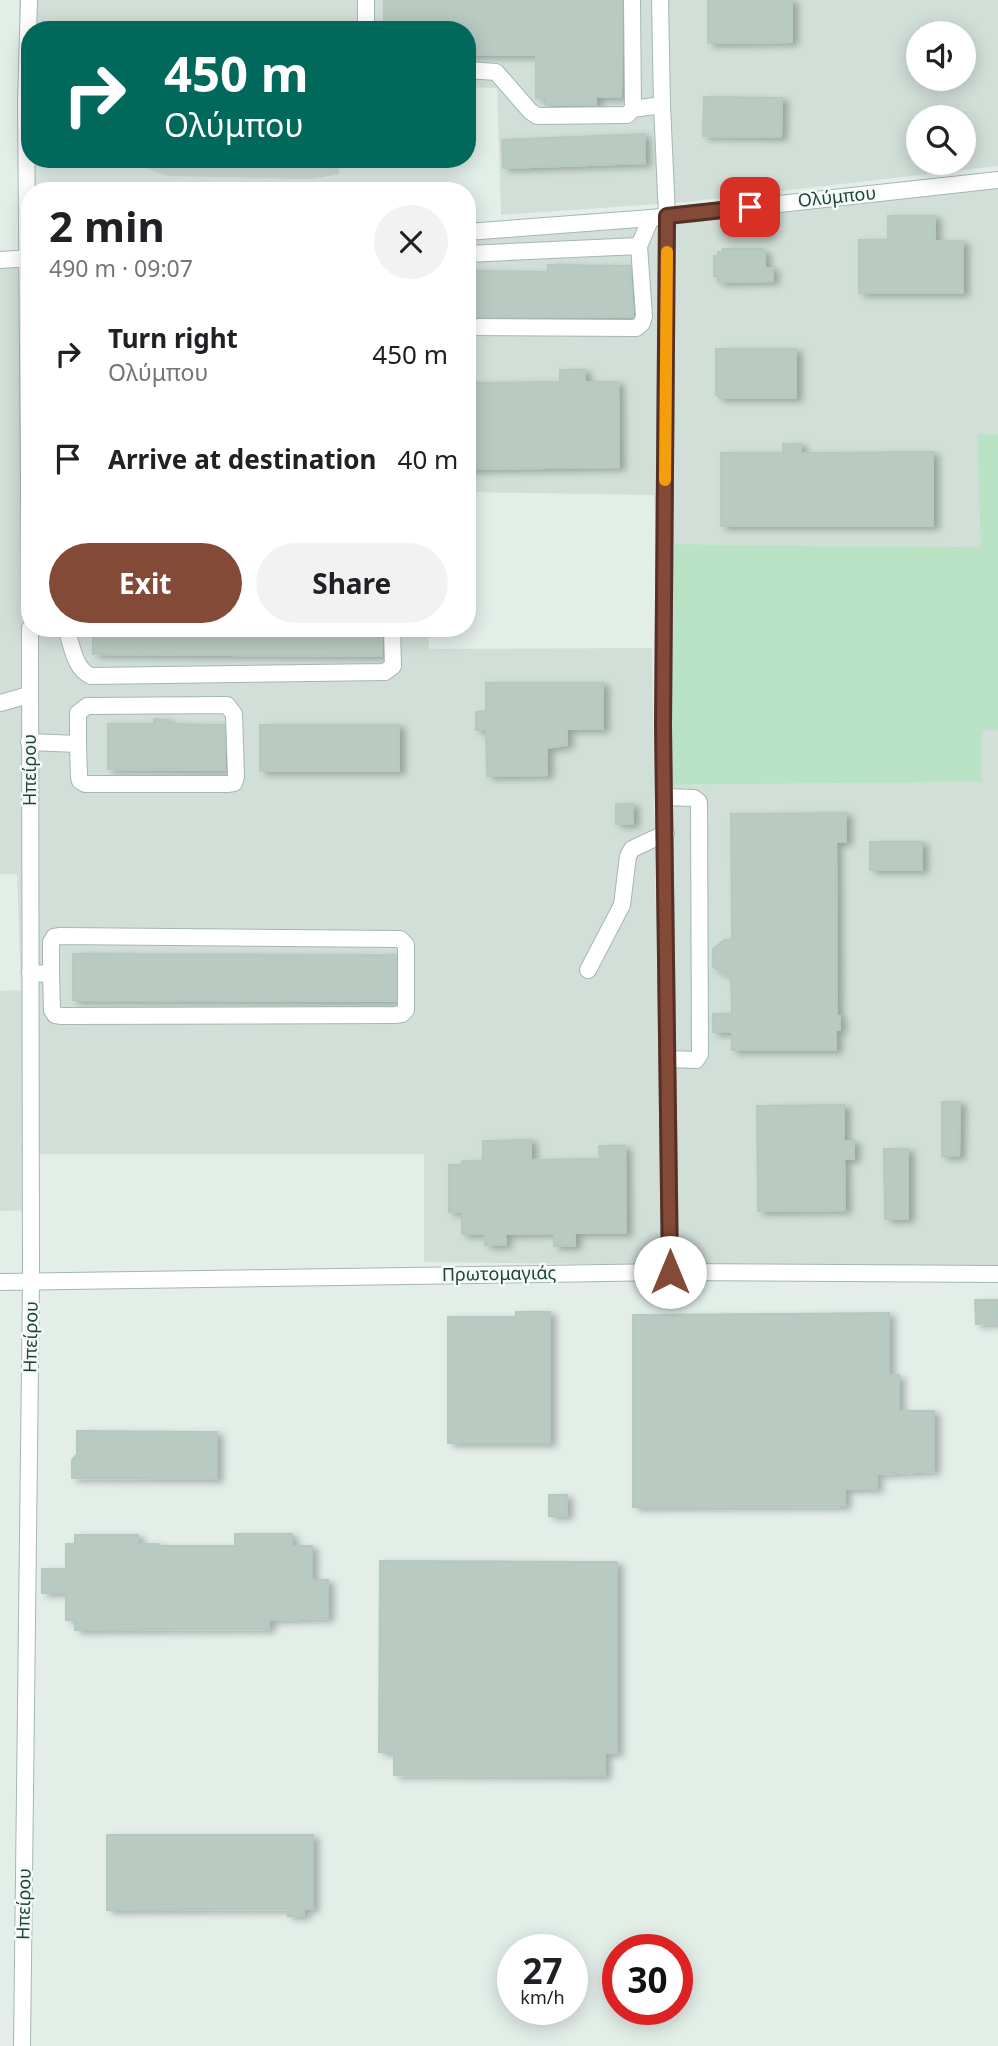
<!DOCTYPE html>
<meta charset="utf-8">
<style>
body{margin:0;font-family:"Noto Sans",sans-serif;background:#f2f2f2;color:#202124;height:100vh;display:flex;flex-direction:column;font-size:26px;white-space:nowrap}
*{box-sizing:border-box;margin:0}
p{font-size:23px;color:#757577}
.icon{flex:none;width:38px;height:38px;fill:none;stroke:currentColor;stroke-width:2;stroke-linecap:round;stroke-linejoin:round}
.map{position:relative;flex:1;overflow:hidden}
.side{position:absolute;left:21px;top:182px;width:455px;height:455px;display:flex;flex-direction:column;background:#fff;border-radius:28px;box-shadow:0 4px 18px #0003}
.side>*{flex:none}
.guide{position:absolute;left:21px;top:21px;width:455px;height:147px;border-radius:28px;box-shadow:0 4px 18px #0003;background:#00695c;color:#fff;overflow:hidden}
.buttons{position:absolute;left:906px;top:21px;display:grid;gap:14px}
.buttons a{display:grid;place-items:center;width:70px;height:70px;border-radius:50%;background:#fff;box-shadow:0 4px 18px #0003;font-size:35px}
.speed{position:absolute;left:497px;top:1934px;display:flex;gap:14px;font-size:35px;font-weight:700;text-align:center}
.speed>*{display:grid;place-content:center;width:91px;height:91px;border-radius:50%;background:#fff;box-shadow:0 4px 18px #0003;line-height:1}
.speed small{font-size:18px;font-weight:400}
.speed .limit{border:10px solid #d22;background:#fff;color:#111}
.pin{position:absolute;display:grid;place-items:center;width:60px;height:60px;color:#fff;margin:-30px;border-radius:14px;box-shadow:0 4px 10px #0006}
.me{position:absolute;width:77px;margin:-38px;rotate:0deg;stroke-linejoin:round;filter:drop-shadow(0 0 5px #0008)}
.turn{display:flex;align-items:center;gap:24px;height:147px;padding:0 28px;font-size:32px}
.turn .icon{width:91px;height:91px;stroke-width:2.5}
.turn b{display:block;font-size:49px;line-height:60px}
.round{display:grid;place-items:center;flex:none;width:74px;height:74px;border-radius:37px;background:#f2f2f2}
.headline{display:flex;align-items:center;justify-content:space-between;height:119px;padding:0 28px}
h1{font-size:42px;font-weight:700;line-height:52px}
.button{display:flex;gap:14px;margin-top:auto;padding:14px 28px}
.button a{flex:1;height:80px;border-radius:42px;background:#844a38;color:#fff;font-size:28px;font-weight:700;line-height:80px;text-align:center}
.button a+a{background:#f2f2f2;color:#202124}
ul{padding:0;list-style:none}
li{display:flex;align-items:center;gap:21px;height:105px;padding:0 28px}
li div{flex:1}
li b{display:block;font-size:26px}
li em{font-style:normal}
.map>svg:first-child{display:block}
</style>
<div class="map">
<svg width="998" height="2046" viewBox="0 0 998 2046">
<defs>
<filter id="shadow"><feDropShadow dx="5.5" dy="3" stdDeviation="3.5" flood-color="#0004"/></filter>
</defs>
<rect width="100%" height="100%" fill="#e3eee9"/>
<!-- built -->
<g fill="#d1dfd8" fill-rule="evenodd">
<path d="M19,0h979v166l-312,36 -185,13 -4,-127 -30,-1v-57h-437l-11,90zM919,33h45v46h-45zM919,117h45v46h-45z"/>
<path d="M122,159h217v15l-27,5 -144,-3z"/>
<path d="M998,182v252h-21l5,113 -326,-3 -2,-49 -187,-3v-251z"/>
<path d="M30,266v362h398l1,21 223,-1 9,617 -237,-3v-108h-386v56l-38,1v-220l21,-1 -4,-116h-17v-606z"/>
<path d="M982,729l16,1v536l-314,1 -8,-10 -6,-472 311,-3z"/>
</g>
<!-- green -->
<path fill="#bae2c5" d="M977,434h21v296h-16v52l-312,3 1,-241 310,3z"/>
<!-- building -->
<g fill="#b8cac2" stroke="#b5c9c0" stroke-width="2" filter="url(#shadow)">
<path d="M384,0h238l-1,97h-25v8h-50v-8l-10,1v-43h-69v-25h-83z"/>
<path d="M708,0h84v42l-84,1z"/>
<path d="M704,97l78,1 -1,39 -78,-1z"/>
<path d="M644,134l1,29 -142,5 -1,-28z"/>
<path d="M888,216h47v25h28v52h-104v-53h29z"/>
<path d="M723,249h38v3h4v16h8v13l-55,1v-6h-4v-20h4v-4h5z"/>
<path d="M548,265l82,1 3,51h-166v-46l81,1z"/>
<path d="M716,349h80v49h-77v-3h-3z"/>
<path d="M560,370h25v12h33l1,85 -152,2v-86l93,-1z"/>
<path d="M783,444h18v9l132,-1v74h-212v-73h62z"/>
<path d="M93,628h289v28l-289,-2z"/>
<path d="M486,683h117v46h-36v16l-20,3v27l-60,1 -1,-46h-10v-18l10,-1z"/>
<path d="M154,719l13,1v4l57,1 1,45 -117,-1v-45h46z"/>
<rect x="260" y="725" width="139" height="46"/>
<rect x="616" y="804" width="17" height="20"/>
<path d="M846,813v29h-10l1,174h3v14h-4v20h-104v-18h-19v-18h19l-1,-37 -18,-10v-18l11,-9 8,-1 -1,-125z"/>
<rect x="870" y="842" width="52" height="28"/>
<path d="M73,954l323,1v46l-323,-1z"/>
<path d="M942,1102h18l-1,54h-17z"/>
<path d="M844,1105v36h10v18h-10l1,51 -87,1 -1,-105z"/>
<path d="M531,1140v20l69,-1 -1,-13h26l1,87h-51v13h-21v-13l-49,1 1,11h-21v-11h-23v-22h-13v-47h13v-4h21v-20z"/>
<path d="M884,1149h24v70h-23z"/>
<path d="M975,1300h22v23l-21,1z"/>
<path d="M516,1312h34v131h-102v-126h68z"/>
<path d="M889,1313v63l10,-1v36h35v60l-58,3 1,15h-32v17l-212,1v-192z"/>
<path d="M77,1431l140,1v47l-145,-1v-18l5,-6z"/>
<rect x="549" y="1495" width="18" height="21"/>
<path d="M235,1534h57v12h20v34h16v38l-59,2v9l-194,1v-10h-9v-27h-24v-24h24v-25h9v-9h63v9h20v2h77z"/>
<path d="M380,1561l237,1v191h-12v23l-211,-1v-23h-15z"/>
<path d="M107,1835h206v74h-9v7h-16v-7l-181,1z"/>
</g>
<g fill="none" stroke-linecap="round" stroke-linejoin="round">
<defs>
<g id="minor">
<path d="M29,0l-3,102 4,500"/>
<path d="M632,0l1,109"/>
<path d="M660,0l2,105 5,111 -4,510 7,546"/>
<path d="M366,30v-30"/>
<path d="M467,70l29,2 34,39 7,5 90,-1 6,-6 29,-4"/>
<path d="M467,232l184,-14 347,-38"/>
<path d="M467,254l172,-8"/>
<path d="M0,260l30,-2"/>
<path d="M467,327l169,1 6,-5 2,-7 -5,-70 12,-28"/>
<path d="M66,628c6,17 8,41 25,48l294,-4 8,-6 -1,-38"/>
<path d="M0,703l29,-8"/>
<path d="M29,742l49,2 1,33 1,4 5,3h142l7,-1 2,-6 -2,-63 -7,-9 -140,1 -9,7v31"/>
<path d="M666,797l28,1 5,4 1,252 -4,6 -28,-1"/>
<path d="M588,970l34,-65 6,-49 4,-7 34,-16"/>
<path d="M30,973l21,1 1,36 3,5 7,1 333,-1 7,-1 4,-4v-65l-6,-6 -340,-3 -6,1 -3,5v32"/>
<path d="M0,1282l670,-10 328,2"/>
<path d="M22,2046l9,-764 -1,-654"/>
</g>
</defs>
<!-- minor casing -->
<use href="#minor" stroke="#a5b7b1" stroke-width="18"/>
<!-- minor -->
<use href="#minor" stroke="#fff" stroke-width="16"/>
</g>
<g fill="none" stroke-linecap="round" stroke-linejoin="round">
<defs>
<path id="route" d="M670,1272l-7,-546 4,-510 83,-9"/>
</defs>
<!-- route casing -->
<use href="#route" stroke="#563024" stroke-width="18"/>
<!-- route -->
<use href="#route" stroke="#844a38" stroke-width="12"/>
<!-- slow -->
<path stroke="#f59e0b" stroke-width="12" d="M665,480l2,-228"/>
</g>
<g text-anchor="middle" stroke-width="5" stroke-linejoin="round" paint-order="stroke">
<!-- street labels -->
<g font-size="18" fill="#204239" stroke="#f4faf7">
<text transform="translate(837 197) rotate(-6)" y="6">Ολύμπου</text>
<text transform="translate(30 770) rotate(-90)" y="6">Ηπείρου</text>
<text transform="translate(499 1274) rotate(-1)" y="6">Πρωτομαγιάς</text>
<text transform="translate(31 1337) rotate(-89)" y="6">Ηπείρου</text>
<text transform="translate(24 1904) rotate(-89)" y="6">Ηπείρου</text>
</g>
</g>
</svg>
<div class="buttons">
<a><svg class="icon" aria-label="sound" viewBox="0 0 24 24"><path d="M4 9h4l5-4v14l-5-4H4zM17 9q2 3 0 6"/></svg></a>
<a><svg class="icon" aria-label="search" viewBox="0 0 24 24"><circle cx="10" cy="10" r="6"/><path d="M15 15l6 6"/></svg></a>
</div>
<div class="speed"><div>27<small>km/h</small></div><div class="limit">30</div></div>
<div class="pin" style="left:750px;top:207px;background:#d93025"><svg class="icon" aria-label="arrive" viewBox="0 0 24 24"><path d="M6 21V4h12l-3 4 3 4H6"/></svg></div>
<svg class="me" style="left:670px;top:1272px" viewBox="-20 -20 40 40"><circle r="19" fill="#fff"/><path d="M0-13L10 11 0 6-10 11z" fill="#844a38"/></svg>
<div class="guide">
<div class="turn"><svg class="icon" aria-label="right" viewBox="0 0 24 24"><path d="M7 20v-9h11M14 6l5 5-5 5"/></svg><div><b>450 m</b>Ολύμπου</div></div>
</div>
<section class="side">
<div class="headline"><div><h1>2 min</h1><p>490 m · 09:07</p></div><a class="round"><svg class="icon" aria-label="close" viewBox="0 0 24 24"><path d="M6 6l12 12M18 6L6 18"/></svg></a></div>
<ul>
<li><svg class="icon" aria-label="right" viewBox="0 0 24 24"><path d="M7 20v-9h11M14 6l5 5-5 5"/></svg><div><b>Turn right</b><p>Ολύμπου</p></div><em>450 m</em></li>
<li><svg class="icon" aria-label="arrive" viewBox="0 0 24 24"><path d="M6 21V4h12l-3 4 3 4H6"/></svg><div><b>Arrive at destination</b></div><em>40 m</em></li>
</ul>
<div class="button"><a>Exit</a><a>Share</a></div>
</section>
</div>
